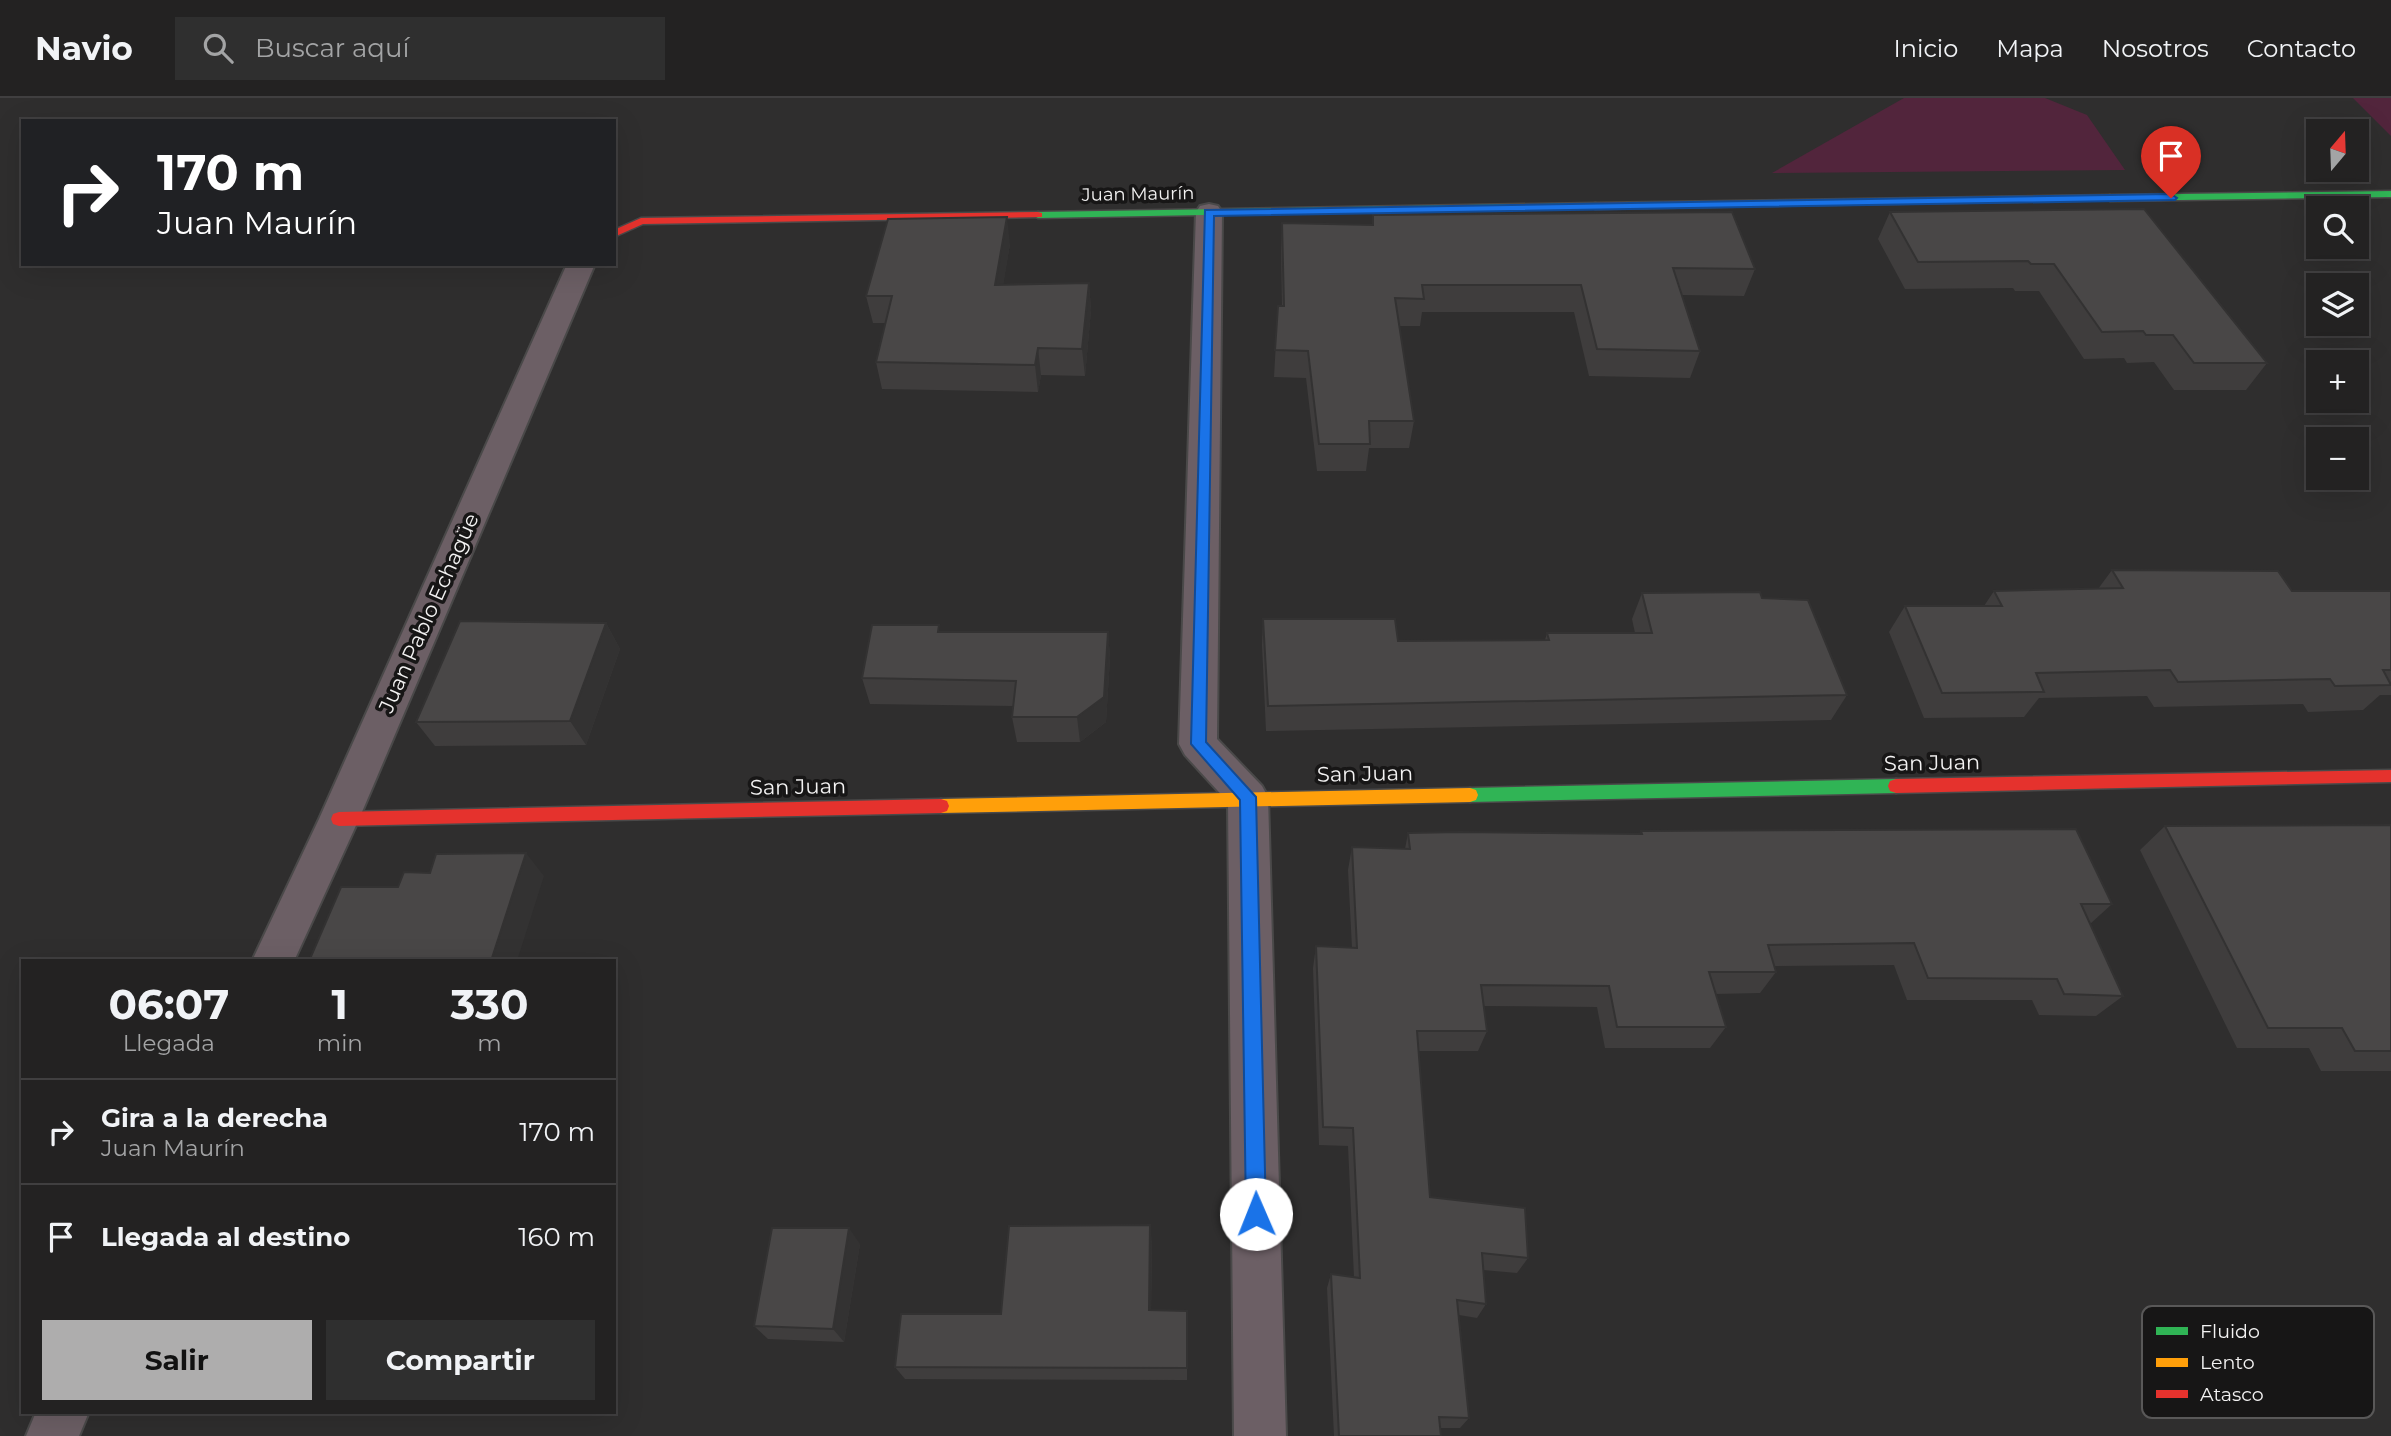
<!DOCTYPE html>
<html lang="es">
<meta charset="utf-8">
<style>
body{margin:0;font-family:Montserrat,sans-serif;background:#2f2f2f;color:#f1f3f6;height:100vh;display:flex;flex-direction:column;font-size:26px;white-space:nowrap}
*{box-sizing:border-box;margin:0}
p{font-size:23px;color:#a3a4a5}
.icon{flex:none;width:38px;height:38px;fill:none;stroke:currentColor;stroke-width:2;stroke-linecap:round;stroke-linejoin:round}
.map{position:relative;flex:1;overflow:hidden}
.side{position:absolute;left:21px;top:861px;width:595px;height:455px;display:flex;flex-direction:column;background:#232222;border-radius:0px;box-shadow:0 7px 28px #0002,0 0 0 2px #403f40}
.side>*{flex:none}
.hud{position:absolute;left:21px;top:21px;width:595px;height:147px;border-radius:0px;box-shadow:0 7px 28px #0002,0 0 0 2px #403f40;background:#202124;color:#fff;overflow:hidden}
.needle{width:46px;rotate:19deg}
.controls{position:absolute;left:2306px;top:21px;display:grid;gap:14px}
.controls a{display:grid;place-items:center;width:63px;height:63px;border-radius:0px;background:#232222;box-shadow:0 7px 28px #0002,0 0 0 2px #403f40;font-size:35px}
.pin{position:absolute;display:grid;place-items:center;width:60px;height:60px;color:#fff;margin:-72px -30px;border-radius:50% 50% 50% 0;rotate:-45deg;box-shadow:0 0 7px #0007}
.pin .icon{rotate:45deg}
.me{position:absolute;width:77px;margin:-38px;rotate:359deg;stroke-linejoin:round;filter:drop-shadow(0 0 5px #0008)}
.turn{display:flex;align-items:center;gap:24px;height:147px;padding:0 21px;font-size:32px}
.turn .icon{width:91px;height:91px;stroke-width:2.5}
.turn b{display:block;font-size:49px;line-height:60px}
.eta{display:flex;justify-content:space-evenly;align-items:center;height:119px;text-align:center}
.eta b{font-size:42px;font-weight:700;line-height:49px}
.action{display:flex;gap:14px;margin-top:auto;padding:14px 21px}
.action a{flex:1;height:80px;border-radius:0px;background:#aeadad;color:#111;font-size:28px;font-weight:700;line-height:80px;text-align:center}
.action a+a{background:#2f2f2f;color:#f1f3f6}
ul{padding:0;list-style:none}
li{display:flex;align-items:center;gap:21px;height:105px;padding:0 21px;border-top:2px solid #403f40}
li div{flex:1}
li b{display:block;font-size:26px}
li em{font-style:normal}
header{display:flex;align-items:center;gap:42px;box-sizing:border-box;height:98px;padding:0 35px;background:#232222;border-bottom:2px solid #403f40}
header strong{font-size:33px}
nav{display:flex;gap:38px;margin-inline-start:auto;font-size:24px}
.search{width:490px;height:63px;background:#2f2f2f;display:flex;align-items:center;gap:18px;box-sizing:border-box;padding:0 24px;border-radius:0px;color:#a3a4a5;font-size:26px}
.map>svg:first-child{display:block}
</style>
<header>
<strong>Navio</strong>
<div class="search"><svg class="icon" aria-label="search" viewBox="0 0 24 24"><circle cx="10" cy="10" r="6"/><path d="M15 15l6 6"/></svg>Buscar aquí</div>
<nav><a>Inicio</a><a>Mapa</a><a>Nosotros</a><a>Contacto</a></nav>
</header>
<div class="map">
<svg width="2391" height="1338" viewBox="0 0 2391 1338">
<rect width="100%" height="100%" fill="#2f2e2e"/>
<!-- green -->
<g fill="#52253c">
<path d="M1904,0h141l42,17 38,55 -353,3z"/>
<path d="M2353,0h38v38z"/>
</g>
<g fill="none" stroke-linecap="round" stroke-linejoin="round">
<defs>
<g id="street">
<path d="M1209,106l9,2 4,6 -5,527 45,47 6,11 18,639h-52l-6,-634 -43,-47 -6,-11 17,-532 4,-6z"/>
<path d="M567,166h28l-236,555 -65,142h-42l67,-142z"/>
<path d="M36,1314h53l-10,24h-53z"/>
</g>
<g id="fast">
<path d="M2391,93v6l-281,4 -5,-3 5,-3z"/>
<path d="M1595,105l4,1v4l-561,10 -5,-3 5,-3z"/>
<path d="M1896,681l6,2 2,5 -2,5 -6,2 -426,9 -6,-2 -2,-5 2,-5 6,-2z"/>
</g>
<path id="slow" d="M1470,690l6,2 2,5 -2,5 -6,2 -529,11 -6,-2 -2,-5 2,-5 6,-2z"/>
<g id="jam">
<path d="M2110,97l5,3 -1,2 -519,9 -5,-3 5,-3z"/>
<path d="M1038,114l4,1v4l-399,7 -29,13v-7l27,-12z"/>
<path d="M2391,672v12l-495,11 -6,-2 -2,-5 2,-5 6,-2z"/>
<path d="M941,701l6,2 2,5 -2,5 -6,2 -602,13 -6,-2 -2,-5 2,-5 6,-2z"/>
</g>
</defs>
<!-- street casing -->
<use href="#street" stroke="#4a4949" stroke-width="4"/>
<!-- fast casing -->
<use href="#fast" stroke="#4a4949" stroke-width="3"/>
<!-- slow casing -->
<use href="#slow" stroke="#4a4949" stroke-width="3"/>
<!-- jam casing -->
<use href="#jam" stroke="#4a4949" stroke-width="3"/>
<!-- street -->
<use href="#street" fill="#6c5f65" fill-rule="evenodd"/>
<!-- fast -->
<use href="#fast" fill="#30b455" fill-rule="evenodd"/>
<!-- slow -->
<use href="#slow" fill="#ff9f0a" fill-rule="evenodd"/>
<!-- jam -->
<use href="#jam" fill="#e5322d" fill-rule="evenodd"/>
</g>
<!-- wall -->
<g fill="#3f3d3d">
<path d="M2144,111l123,154 -21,27h-72l-20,-28 -27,1 -3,-5 -40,1 -45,-68h-24l-2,-3 -108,1 -27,-50 12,-27z"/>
<path d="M1373,117l382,54 -11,27 -62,-1 18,56 -10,27 -101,-2 -15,-64h-152l-2,14h-21l15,95 -5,27h-40l-3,23h-49l-11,-93 -32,-1 4,-71h4l-1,-56 1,-27 90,2z"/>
<path d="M1010,146l-7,40 86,-1 2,27 -6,66 -44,-1 -3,17 -156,-3 -6,-27 10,-39h-13l-7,-27z"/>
<path d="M2112,472l180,21h99v104h-11l-17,15 -55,2 -5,-8 -149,3 -7,-11 -108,2 -15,19 -100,1 -35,-86 16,-26h79l10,-15 104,-2z"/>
<path d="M1642,495l120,5 85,97 -16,25 -565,11 -4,-86 1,-26 135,22 147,-1 2,-7h88l-3,-14z"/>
<path d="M606,525l14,26 -34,96 -151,1 -19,-24z"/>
<path d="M941,534h167l2,26 -4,64 -26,20h-63l-5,-25 1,-11 -143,-2 -8,-26z"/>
<path d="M2391,727v246h-70l-12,-23h-72l-97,-198 25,-24z"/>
<path d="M1641,733l471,73 -22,20 33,72 -27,20 -57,-1 -7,-15h-125l-13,-35 -120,1 2,6 -16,21 -45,1 11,33 -16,21h-105l-8,-41 -113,-1 3,25 -9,20h-59l11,146 98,61 -11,15 -34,-3 3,34 -9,14 -18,-3 10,103 -9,10h-20l1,8h-107l-7,-148 4,-14 23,3 -6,-131 -29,-1 -6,-177 3,-22 36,2 -4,-78 4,-23 53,2 3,-16 232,1z"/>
<path d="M1152,1143l-1,69 36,1v69l-282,-1 -10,-12z"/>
<path d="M860,1146l-16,98 -76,-3 -14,-13z"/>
</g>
<!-- shaded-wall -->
<g fill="#333232">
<path d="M1007,119l3,27 -11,68 -4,-27z"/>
<path d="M1089,185l2,27 -6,66 -3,-27z"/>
<path d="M1038,250l3,27 -3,17 -3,-27z"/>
<path d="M606,525l14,26 -34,96 -16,-24z"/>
<path d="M1108,534l2,26 -4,64 -26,20 -3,-25z"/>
<path d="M526,755l18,23 -27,85h-26z"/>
<path d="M1150,1127l2,16 -1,83 -2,-14z"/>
<path d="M849,1130l11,16 -16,98 -11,-13z"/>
</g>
<!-- building -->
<g fill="#494747" stroke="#333232" stroke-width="2">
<path d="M2144,111l123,154h-73l-21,-28h-27l-3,-4 -41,1 -48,-68h-23l-3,-3 -110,1 -28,-50z"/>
<path d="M1732,114l23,57 -82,-1 27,83 -103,-2 -16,-64h-159l2,14 -29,-1 19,123h-45l1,23h-51l-11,-93 -33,-1 3,-44h6l-2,-83 91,2v-10z"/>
<path d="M1007,119l-12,68 94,-2 -7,66 -44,-1 -3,17 -159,-3 16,-66h-26l22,-77z"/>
<path d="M2112,472l166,1 14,20h99v79h-8l8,15 -56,1 -5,-7 -152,3 -8,-12 -134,3 8,19 -102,1 -37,-87h97l-8,-15 129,-3z"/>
<path d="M1760,494l2,6 46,2 39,95 -579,11 -5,-87h132l3,22 151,-1 -2,-7h105l-10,-40z"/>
<path d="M460,523l146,2 -36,98 -154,1z"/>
<path d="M872,527h67l-1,7h170l-4,65 -27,20h-65l4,-36 -154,-3z"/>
<path d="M2391,727v226h-36l-13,-23h-74l-103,-202z"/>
<path d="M2076,731l36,75h-31l42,92 -59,-2 -7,-15 -129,-1 -14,-35 -146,2 8,27h-67l17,55h-109l-8,-41 -128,-1 6,46h-70l13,166 95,11 3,50 -46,-5 4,51 -29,-4 12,118 -30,-1 2,19h-102l-8,-162 29,4 -7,-150 -30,-1 -7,-181 41,2 -5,-101 58,2 -2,-16 52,-1 182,2 -1,-3z"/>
<path d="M526,755l-35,108h-182l32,-74h57l6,-15 26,1 6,-19z"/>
<path d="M1150,1127l-1,85 38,1v57l-292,-1 6,-53h100l8,-88z"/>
<path d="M772,1130h77l-16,101 -79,-3z"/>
</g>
<!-- route -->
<path fill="#1a73e8" stroke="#114b97" stroke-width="2" d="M2171,96l6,4 -2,2 -961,16 -8,526 50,55 10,417 -3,7 -7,3 -7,-3 -3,-7 -6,-414 -49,-56 14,-534z"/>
<g text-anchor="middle" stroke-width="7" stroke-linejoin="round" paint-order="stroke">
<!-- far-street labels -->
<g font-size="18" fill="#f3f2f2" stroke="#171616">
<text transform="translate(1138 96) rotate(-1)" y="6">Juan Maurín</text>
</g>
<!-- street labels -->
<g font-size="21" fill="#f3f2f2" stroke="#171616">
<text transform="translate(429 515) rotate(-66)" y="7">Juan Pablo Echagüe</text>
<text transform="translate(1932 665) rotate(-1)" y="7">San Juan</text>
<text transform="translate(1365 676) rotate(-1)" y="7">San Juan</text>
<text transform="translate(798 689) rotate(-1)" y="7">San Juan</text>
</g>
</g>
<!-- legend -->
<rect x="2142" y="1208" width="232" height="112" rx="10" fill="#171616" stroke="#595858" stroke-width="2"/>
<rect x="2156" y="1229" width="32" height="8" fill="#30b455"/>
<rect x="2156" y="1260" width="32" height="9" fill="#ff9f0a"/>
<rect x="2156" y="1292" width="32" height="8" fill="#e5322d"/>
<g font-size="19" fill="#f3f2f2">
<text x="2200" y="1240">Fluido</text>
<text x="2200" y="1271">Lento</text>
<text x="2200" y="1303">Atasco</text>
</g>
</svg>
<div class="controls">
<a><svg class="needle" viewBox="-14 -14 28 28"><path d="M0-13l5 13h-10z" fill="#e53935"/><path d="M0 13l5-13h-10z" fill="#a3a4a5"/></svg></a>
<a><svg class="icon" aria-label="search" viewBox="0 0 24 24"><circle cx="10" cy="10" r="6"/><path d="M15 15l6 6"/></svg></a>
<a><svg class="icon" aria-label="layers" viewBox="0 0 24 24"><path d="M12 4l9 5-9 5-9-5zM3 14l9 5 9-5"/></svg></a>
<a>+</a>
<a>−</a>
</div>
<div class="pin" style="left:2171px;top:100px;background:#d93025"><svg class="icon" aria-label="arrive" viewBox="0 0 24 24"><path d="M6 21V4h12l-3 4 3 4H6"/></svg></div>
<svg class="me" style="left:1256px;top:1116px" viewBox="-20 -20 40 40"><circle r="19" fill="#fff"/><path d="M0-13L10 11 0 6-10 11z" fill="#1a73e8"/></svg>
<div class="hud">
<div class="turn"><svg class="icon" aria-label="right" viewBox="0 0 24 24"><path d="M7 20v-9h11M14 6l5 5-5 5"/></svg><div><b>170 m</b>Juan Maurín</div></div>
</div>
<section class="side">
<div class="eta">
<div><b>06:07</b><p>Llegada</p></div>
<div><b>1</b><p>min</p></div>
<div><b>330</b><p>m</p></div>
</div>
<ul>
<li><svg class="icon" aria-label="right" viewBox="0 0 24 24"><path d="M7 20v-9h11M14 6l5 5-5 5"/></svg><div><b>Gira a la derecha</b><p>Juan Maurín</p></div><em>170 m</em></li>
<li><svg class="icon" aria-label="arrive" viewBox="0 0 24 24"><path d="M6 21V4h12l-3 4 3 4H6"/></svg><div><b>Llegada al destino</b></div><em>160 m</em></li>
</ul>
<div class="action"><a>Salir</a><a>Compartir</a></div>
</section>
</div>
